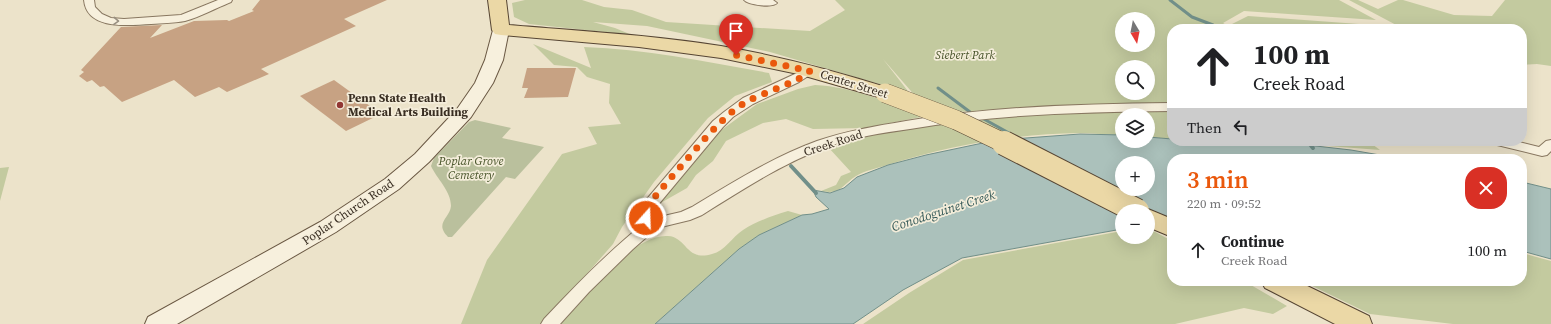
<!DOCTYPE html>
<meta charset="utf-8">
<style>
body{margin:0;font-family:"Source Serif 4",serif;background:#f2f2f2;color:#202124;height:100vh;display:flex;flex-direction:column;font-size:15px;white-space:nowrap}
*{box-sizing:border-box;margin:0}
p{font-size:13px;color:#757577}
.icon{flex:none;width:22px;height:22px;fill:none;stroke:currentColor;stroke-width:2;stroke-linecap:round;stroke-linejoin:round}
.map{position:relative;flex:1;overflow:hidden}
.panel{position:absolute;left:1167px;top:154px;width:360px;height:132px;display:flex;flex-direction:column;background:#fff;border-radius:16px;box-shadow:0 4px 16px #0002}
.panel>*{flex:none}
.guide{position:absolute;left:1167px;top:24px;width:360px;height:122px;border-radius:16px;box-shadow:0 4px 16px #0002;background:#fff;color:#202124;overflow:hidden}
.needle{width:26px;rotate:170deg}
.tools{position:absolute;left:1115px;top:12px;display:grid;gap:8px}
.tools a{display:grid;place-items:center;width:40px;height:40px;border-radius:50%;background:#fff;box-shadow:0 4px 16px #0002;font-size:20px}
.pin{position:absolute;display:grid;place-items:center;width:34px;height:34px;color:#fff;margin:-41px -17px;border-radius:50% 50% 50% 0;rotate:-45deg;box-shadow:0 0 4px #0007}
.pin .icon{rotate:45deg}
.me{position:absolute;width:44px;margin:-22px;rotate:20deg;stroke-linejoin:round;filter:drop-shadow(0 0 3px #0008)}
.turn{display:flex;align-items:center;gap:14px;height:84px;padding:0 20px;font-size:18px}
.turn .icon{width:52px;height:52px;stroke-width:2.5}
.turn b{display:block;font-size:28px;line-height:34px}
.then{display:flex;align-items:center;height:38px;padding:0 20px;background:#0003;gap:8px;font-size:15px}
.round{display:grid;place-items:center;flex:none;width:42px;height:42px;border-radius:16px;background:#f2f2f2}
.headline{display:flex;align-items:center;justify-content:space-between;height:68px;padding:0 20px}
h1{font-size:24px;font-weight:600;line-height:30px;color:#ea580c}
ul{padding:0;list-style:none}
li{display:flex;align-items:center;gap:12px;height:56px;padding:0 20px}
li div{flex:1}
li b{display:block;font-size:15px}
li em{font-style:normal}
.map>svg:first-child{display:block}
</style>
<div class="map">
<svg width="1551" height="324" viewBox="0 0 1551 324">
<rect width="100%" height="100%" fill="#ece3ca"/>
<!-- green -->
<g fill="#c3ca9f" fill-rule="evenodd">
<path d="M525,0h57l22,7 28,3 34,12 144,9 35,-21 -10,-10h504l37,20 -132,-9 -21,12 5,3 20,-10 152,11 -51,-27h9l20,9 20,-9h5l51,15 38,1 13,-16h46v66l-14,-2 -15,1v-36h-240l-22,-3 -22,3h-66v75l-111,1 -103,7 -41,-14 -34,-39 28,36 -15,-6 -126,-37 -123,-26 -54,-4 22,6 17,7 -103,-11 -15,-7 -2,-14zM1122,19h26v26h-26zM1122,67h26v26h-26z"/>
<path d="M533,44l58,24 -7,-21c62,2 124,15 185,26l3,9 -37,14 -27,22 -54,64 -32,45 -9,17 -70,80h-82l26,-64 75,-106 35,-10 -9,-17 33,-3 -12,-21 1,-19 -23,-7 -10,-10 -23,-2z"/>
<path d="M815,85c39,2 75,18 111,31l-61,12 -52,1 -27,-10 -23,4 -37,18 -13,20 -17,14 -9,13 -30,17 59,-71 41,-30 41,-15z"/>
<path d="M1172,110v29l-24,-2v-22h-26v20c-14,0 -29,-2 -43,-2 -64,1 -130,12 -192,32 -9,3 -23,6 -31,11 -14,9 -15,19 -35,15l15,-6 5,-9 10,-4 -23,-25c111,-33 229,-34 344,-37z"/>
<path d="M1203,141h99l1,3z"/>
<path d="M1312,141h56l12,9 -65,-5z"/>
<path d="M9,167l-9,34v-33z"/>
<path d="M788,211l14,4 -43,20 -20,14 -84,75h-99c23,-24 77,-91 112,-88 19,1 18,26 44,18 13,-3 20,-17 31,-24 14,-9 29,-14 45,-19z"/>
<path d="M1148,228l24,13v40h72l43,25 -14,8 -29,-6 -69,16h-312l46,-31 54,-33 159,-29v6h26z"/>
<path d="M1522,253l29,8v63h-98l-83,-10 -68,-33h220z"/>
</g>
<!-- cemetery -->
<path fill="#bac09d" d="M475,120l36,8 -9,10 42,9 -29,32 -9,-2 -54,60h-4c-14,-14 2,-19 3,-31 0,-15 -14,-27 -20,-40l3,-8 35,-36z"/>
<!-- water -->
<g fill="#abc1bb" stroke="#718f89" fill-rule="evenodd">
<path d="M1080,134l42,1v6h26v-4l24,2v2l54,3 81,1 44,5 52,9h-231v62l-173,-81zM1122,163h26v26h-26z"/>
<path d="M997,140l125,71v18l-160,29 -59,32 -50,34h-198l84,-75 20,-14 43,-20 10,-1 17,-5 -13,-12 -3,-7 17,3 14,-5 13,-11 31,-12 38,-10z"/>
<path d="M1522,182l29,7v70l-29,-8z"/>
</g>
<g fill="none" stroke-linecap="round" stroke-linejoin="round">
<!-- stream-far1 -->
<g stroke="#718f89" stroke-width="3">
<path d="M1170,0l22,17 21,8 5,4"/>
<path d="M938,88l32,24"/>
<path d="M982,118l27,15"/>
<path d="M1307,141l3,3"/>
</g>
<!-- stream -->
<g stroke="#718f89" stroke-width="4">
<path d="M1309,143l4,5"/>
<path d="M791,166l25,27"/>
</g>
</g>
<!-- building -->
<g fill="#c7a283">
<path d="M260,0h127l-43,19 12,7 -95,43 8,5 -42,18 -8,-5 -24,10 -21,-17 -52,22 -18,-16 -4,1 -8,-7 -5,2 -8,-6 5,-4 -3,-2 40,-43 41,-2 -12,13 44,-17 33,-1 2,1 25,-10 -2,-1z"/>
<path d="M527,68h49l-8,29 -44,1 4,-10h-6z"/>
<path d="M334,80l47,34 -35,17 -46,-35z"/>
</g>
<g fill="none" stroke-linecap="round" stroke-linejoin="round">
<defs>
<g id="street">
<path d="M84,0h10l1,7 7,7 9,4 13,1 57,-4 37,-15h14l-1,2c-15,6 -31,15 -46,19 -11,2 -23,2 -34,3 -22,1 -64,7 -67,-24z"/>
<path d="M744,0h29l4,3c-4,5 -29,2 -33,-3z"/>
<path d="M810,67l4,1 2,3 -17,11 -46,22 -20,13 -10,10 -70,84 1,5 1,2 26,-6 11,-5c40,-24 81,-50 125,-66 29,-10 59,-15 89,-20 88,-15 177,-17 266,-18v8c-88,1 -175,3 -262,18 -28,4 -56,8 -83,18 -44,16 -85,43 -125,68l-12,5 -33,8 -24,21 -44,43 -29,32h-19l3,-5c31,-33 63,-66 99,-95 -5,-5 -6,-12 -2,-18l72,-85 11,-9 19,-14z"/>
<path d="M1551,140v11l-4,4 -5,1 -49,-12 -2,-3h24l24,6 7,-6z"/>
</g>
<path id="secondary" d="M501,25l6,2 2,3 -6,30 -10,23 -22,34 -42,45 -30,27 -63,43 -159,92h-32l3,-7 172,-95 65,-43 30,-25 42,-45 18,-26 10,-23 8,-30 2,-3z"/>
<g id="primary">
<path d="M488,0h18l3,25c71,6 142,10 212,21 58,10 115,25 171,43l3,4 -3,4 -7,2 -87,-25 -77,-16 -82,-11 -138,-12 -6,-1 -3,-4z"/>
<path d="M1148,209l24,10v18l-24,-10v-16h-8z"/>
<path d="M1261,281h36l72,35 3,8h-37l-70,-36z"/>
</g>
</defs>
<!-- street casing -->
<use href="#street" stroke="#887760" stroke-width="2"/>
<!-- secondary casing -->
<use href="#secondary" stroke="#6a5843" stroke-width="2"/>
<!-- primary casing -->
<use href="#primary" stroke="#564533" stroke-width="2"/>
<!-- street -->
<use href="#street" fill="#f7f0dd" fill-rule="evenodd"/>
<!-- secondary -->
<use href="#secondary" fill="#f7f0dd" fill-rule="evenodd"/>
<!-- primary -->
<use href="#primary" fill="#ebd8a6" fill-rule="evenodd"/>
<defs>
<path id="primary-bridge-far1" d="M885,93l71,27 50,24"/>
<path id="primary-bridge" d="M1004,143l133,68"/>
</defs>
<!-- primary-bridge-far1 casing -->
<use href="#primary-bridge-far1" stroke="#564533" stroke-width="20" stroke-linecap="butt"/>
<!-- primary-bridge casing -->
<use href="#primary-bridge" stroke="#564533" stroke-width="26" stroke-linecap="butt"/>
<!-- primary-bridge-far1 -->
<use href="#primary-bridge-far1" stroke="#ebd8a6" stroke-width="19"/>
<!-- primary-bridge -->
<use href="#primary-bridge" stroke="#ebd8a6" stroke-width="24"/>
</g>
<!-- one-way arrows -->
<defs><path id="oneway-chevron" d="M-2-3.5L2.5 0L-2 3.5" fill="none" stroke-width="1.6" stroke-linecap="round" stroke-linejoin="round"/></defs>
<use stroke="#988f80" href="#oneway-chevron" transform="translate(116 21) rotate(3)"/>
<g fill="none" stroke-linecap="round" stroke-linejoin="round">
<!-- route -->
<path stroke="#ea580c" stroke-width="7" stroke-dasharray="0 12.6" d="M646,218v-8l11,-16 51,-59 21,-21 18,-13 50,-21 13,-9 -74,-16"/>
</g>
<!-- markers -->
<circle fill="#923734" stroke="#f4edda" stroke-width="1.5" cx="340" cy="105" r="4"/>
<g text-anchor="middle" stroke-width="3.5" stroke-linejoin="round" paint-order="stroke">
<!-- park labels -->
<g font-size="12" font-style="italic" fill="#48542a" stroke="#f4edda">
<text x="965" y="59">Siebert Park</text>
<text x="471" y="165">Poplar Grove<tspan x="471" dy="14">Cemetery</tspan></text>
</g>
<!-- street labels -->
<g font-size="12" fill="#392e22" stroke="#f4edda">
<text transform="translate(854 84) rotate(17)" y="4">Center Street</text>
<text transform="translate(833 143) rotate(-18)" y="4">Creek Road</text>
<text transform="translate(348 212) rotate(-34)" y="4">Poplar Church Road</text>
</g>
<!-- poi labels -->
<g font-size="12" font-weight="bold" fill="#392e22" stroke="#f4edda" text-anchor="start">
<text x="348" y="102">Penn State Health<tspan x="348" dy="14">Medical Arts Building</tspan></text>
</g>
<!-- water labels -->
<g font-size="13" font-style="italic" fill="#335857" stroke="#f4edda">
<text transform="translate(943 210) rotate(-18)" y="5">Conodoguinet Creek</text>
</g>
</g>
</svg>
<div class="tools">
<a><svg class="needle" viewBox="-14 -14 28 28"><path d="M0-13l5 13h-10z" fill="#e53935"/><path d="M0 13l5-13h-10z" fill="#757577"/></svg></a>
<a><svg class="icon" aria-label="search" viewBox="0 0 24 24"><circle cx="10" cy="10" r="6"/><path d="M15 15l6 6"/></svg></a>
<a><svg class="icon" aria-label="layers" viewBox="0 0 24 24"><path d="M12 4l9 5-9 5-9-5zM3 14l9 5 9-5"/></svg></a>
<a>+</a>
<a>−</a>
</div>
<div class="pin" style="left:736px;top:55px;background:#d93025"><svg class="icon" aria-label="arrive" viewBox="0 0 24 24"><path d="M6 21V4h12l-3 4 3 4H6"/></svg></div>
<svg class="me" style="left:646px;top:218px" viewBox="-20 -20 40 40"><circle r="17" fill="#ea580c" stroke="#fff" stroke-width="3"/><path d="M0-11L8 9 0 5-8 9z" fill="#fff"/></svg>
<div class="guide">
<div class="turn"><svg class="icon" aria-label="ahead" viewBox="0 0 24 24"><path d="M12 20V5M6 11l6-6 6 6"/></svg><div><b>100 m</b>Creek Road</div></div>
<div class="then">Then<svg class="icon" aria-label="left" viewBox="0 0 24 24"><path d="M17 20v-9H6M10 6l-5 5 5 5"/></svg></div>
</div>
<section class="panel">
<div class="headline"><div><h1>3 min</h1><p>220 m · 09:52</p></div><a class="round" style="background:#d93025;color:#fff"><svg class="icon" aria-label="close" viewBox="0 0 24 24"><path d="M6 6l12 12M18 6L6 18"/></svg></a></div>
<ul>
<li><svg class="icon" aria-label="ahead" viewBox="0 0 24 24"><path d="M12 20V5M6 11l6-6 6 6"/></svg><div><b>Continue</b><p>Creek Road</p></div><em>100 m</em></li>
</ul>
</section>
</div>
